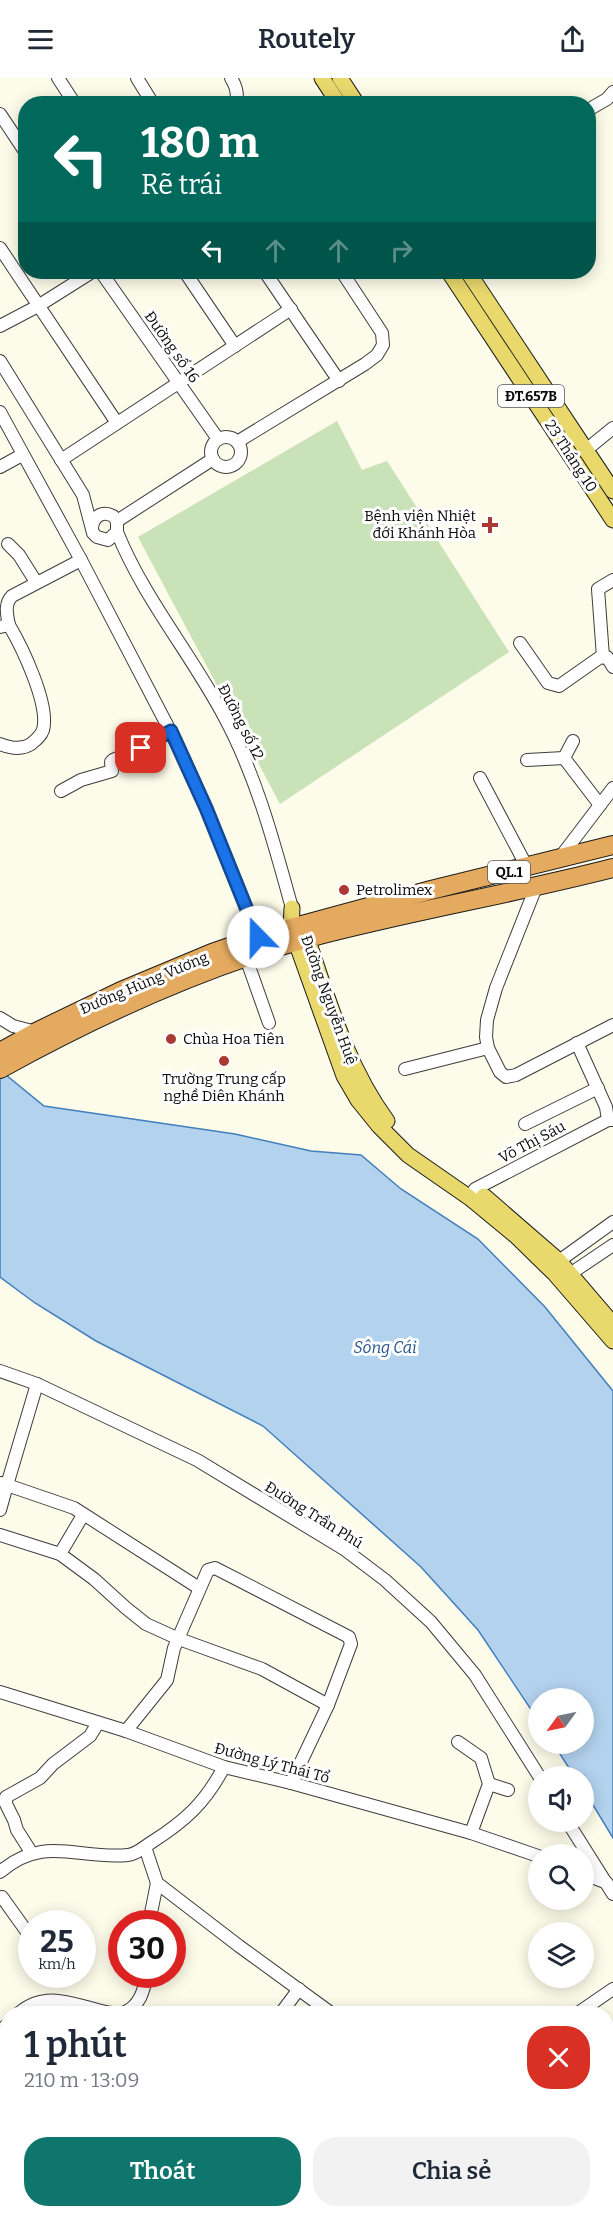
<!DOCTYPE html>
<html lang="vi">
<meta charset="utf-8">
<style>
body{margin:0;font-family:Bitter,serif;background:#f2f2f3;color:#1f2937;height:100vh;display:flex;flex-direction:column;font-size:22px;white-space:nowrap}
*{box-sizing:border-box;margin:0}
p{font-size:20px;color:#747a83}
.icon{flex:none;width:33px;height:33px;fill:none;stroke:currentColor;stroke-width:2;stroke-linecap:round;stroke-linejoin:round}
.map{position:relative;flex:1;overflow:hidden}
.drawer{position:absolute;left:0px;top:1928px;width:614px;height:212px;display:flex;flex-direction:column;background:#fff;border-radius:24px 24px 0 0;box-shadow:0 3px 15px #0003}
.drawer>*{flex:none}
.guide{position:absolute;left:18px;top:18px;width:578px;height:183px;border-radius:24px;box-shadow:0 3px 15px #0003;background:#00695c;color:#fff;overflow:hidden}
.needle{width:39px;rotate:237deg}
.fabs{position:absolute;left:528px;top:1610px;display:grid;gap:12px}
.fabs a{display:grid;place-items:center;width:66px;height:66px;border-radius:50%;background:#fff;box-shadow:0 3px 15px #0003;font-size:30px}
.speed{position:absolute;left:18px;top:1832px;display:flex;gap:12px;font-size:30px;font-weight:700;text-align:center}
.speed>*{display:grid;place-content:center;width:78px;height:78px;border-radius:50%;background:#fff;box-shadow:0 3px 15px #0003;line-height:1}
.speed small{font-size:15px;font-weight:400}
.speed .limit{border:9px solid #d22;background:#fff;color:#111}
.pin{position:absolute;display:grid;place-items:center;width:51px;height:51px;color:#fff;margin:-26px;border-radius:12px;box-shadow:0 3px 9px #0006}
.me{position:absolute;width:66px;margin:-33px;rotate:338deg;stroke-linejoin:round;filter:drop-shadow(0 0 4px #0008)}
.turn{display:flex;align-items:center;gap:21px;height:126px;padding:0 24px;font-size:27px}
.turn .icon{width:78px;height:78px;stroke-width:2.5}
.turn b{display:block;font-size:42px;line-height:51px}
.lanes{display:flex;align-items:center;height:57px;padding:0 24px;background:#0003;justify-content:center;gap:30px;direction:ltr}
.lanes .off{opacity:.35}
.round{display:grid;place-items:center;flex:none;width:63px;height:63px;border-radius:24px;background:#f2f2f3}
.summary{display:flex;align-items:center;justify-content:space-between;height:102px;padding:0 24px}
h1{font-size:36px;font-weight:600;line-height:45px}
.action{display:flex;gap:12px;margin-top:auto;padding:12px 24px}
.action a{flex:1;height:69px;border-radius:24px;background:#0f766e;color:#fff;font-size:24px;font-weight:600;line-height:69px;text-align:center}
.action a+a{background:#f2f2f3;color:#1f2937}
header{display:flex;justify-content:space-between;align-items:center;height:78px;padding:0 24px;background:#fff;font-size:27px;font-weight:600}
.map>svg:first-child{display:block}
</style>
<header><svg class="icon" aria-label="menu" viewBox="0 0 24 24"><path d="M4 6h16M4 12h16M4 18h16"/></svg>Routely<svg class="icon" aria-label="share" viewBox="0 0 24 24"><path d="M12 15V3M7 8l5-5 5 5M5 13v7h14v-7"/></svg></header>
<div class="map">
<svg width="613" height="2138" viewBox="0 0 613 2138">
<rect width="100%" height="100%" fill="#fdfbe9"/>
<!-- green -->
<path fill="#c9e2b7" d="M337,343l25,49 25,-9 122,191 -229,152 -142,-267z"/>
<!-- water -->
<path fill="#b3d2ee" stroke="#427fbd" stroke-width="1.5" d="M0,992l44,36 191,28 76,17 50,4 40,34 77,50 67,68 68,84v447l-29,-48v-14h-10l-21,-33h31v-45h-46v22l-60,-90 -57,-63 -158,-141 -167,-85 -61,-38 -35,-26z"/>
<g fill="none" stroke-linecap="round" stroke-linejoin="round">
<defs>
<g id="minor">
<path d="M58,0l17,26"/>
<path d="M137,0l16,26"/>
<path d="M231,0c5,8 8,17 4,26"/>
<path d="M588,32l19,-11 6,-7"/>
<path d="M0,36l26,39"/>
<path d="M0,170l117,175"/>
<path d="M101,194l117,167"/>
<path d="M185,194l50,74"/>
<path d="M265,194l74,109"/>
<path d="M0,248l38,-20 54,-34"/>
<path d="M0,283l83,134 10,38 4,4 11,3 9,-8v-11l-4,-5c-10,-5 -19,-1 -21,11"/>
<path d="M0,334l81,148 96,184 29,64 54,134"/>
<circle cx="226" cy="374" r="15"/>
<path d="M237,364l128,-78 12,-9 6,-10 -1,-12 -40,-61"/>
<path d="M586,372l27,-22"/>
<path d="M61,382l230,-151"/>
<path d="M0,389l22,-12"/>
<path d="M117,443l96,-62"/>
<path d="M117,454c27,67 75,123 108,186 32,60 49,125 67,190"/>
<path d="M8,466l11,11 17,27"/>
<path d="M9,547c-2,-10 -5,-21 3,-29l69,-36"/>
<path d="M0,549l9,-2c13,22 41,80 34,105 -2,6 -7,10 -12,14 -9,6 -21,4 -31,0"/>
<path d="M520,565l28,40 11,3 40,-28 8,-1 6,10"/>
<path d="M603,579l-5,-68 15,-9"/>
<path d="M573,663l-9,17 36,47"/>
<path d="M527,682l37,-2"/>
<path d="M480,700l47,89"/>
<path d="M61,713l20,-11 31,-9 -1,-9 2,-2 28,-12 30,-17"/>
<path d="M559,781l54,-71"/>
<path d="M536,809l-40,101 -9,32 -1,17 2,11 12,24 6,5 10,-2 97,-50"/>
<path d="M246,880l23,65"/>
<path d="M0,940l13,8 23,6"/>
<path d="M577,965l29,64 2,13"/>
<path d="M405,991l83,-21"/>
<path d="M525,1046l73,-36"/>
<path d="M470,1120l5,-9 133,-69h5"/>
<path d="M613,1144l-54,39 -4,13h15l43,-29"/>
<path d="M0,1293l37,13 160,76 147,89 41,31 46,42 44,53 64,101"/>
<path d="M1,1405l6,2 30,-101"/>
<path d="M0,1432l7,-25 67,23 125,80"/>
<path d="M0,1457l60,19 34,25 32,29 20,16 33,15 83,30 66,36 -37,78"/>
<path d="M60,1476l23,-39"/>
<path d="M0,1614l126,39 98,36 67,16 180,50 67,23"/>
<path d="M126,1653l41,-51 7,-32 34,-78 7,-2 134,69 2,7 -23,61"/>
<path d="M458,1664l23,16 8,26 -18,49"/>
<path d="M489,1706l19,6"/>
<path d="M567,1743l46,73"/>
<path d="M145,1769l12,36 82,63 92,67"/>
<path d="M31,1774l-14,-22 -3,-10 -8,-16v-7l34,-19 13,-14 37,-28 8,-13"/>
<path d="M0,1794c44,-38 78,-12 128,-17 9,-1 16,-8 24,-13 33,-21 53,-39 72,-75"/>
<path d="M584,1796l23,9"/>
<path d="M2,1819l30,42"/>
<path d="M149,1845l8,-40"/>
<path d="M19,1935c29,-25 58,-6 92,0"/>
<path d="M123,1935c17,-6 21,-23 24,-39"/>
<path d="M281,1935l18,-24"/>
<path d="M578,1935l35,-24"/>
<path d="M0,1953l8,-7"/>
<path d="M606,2024l7,-2"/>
<path d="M0,2033l8,-3"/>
<path d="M121,2132l2,6"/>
<path d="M297,2138l6,-6"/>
</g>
<g id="major">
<path d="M322,0l17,26"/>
<path d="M340,0l17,26"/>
<path d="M449,194l164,248"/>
<path d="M468,194l145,219"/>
<path d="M292,830l-1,20 5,14 48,134 14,24 21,26 29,29 62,43 46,38 39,38 58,67"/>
<path d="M304,851c23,66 41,135 83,192"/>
<path d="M484,1118l75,65 54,63"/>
</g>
<g id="highway">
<path d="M0,974l36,-20 85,-41 91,-38 46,-16 173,-47 182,-45"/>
<path d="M0,991c96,-53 202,-102 308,-131 101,-27 204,-44 305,-70"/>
</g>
</defs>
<!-- minor casing -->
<use href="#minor" stroke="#3d3d3d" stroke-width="14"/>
<!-- major casing -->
<use href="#major" stroke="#1b1b1b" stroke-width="17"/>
<!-- highway casing -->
<use href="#highway" stroke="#1b1b1b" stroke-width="20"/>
<!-- minor -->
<use href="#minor" stroke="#fff" stroke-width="12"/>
<!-- major -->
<use href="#major" stroke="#e9d86c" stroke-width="15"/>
<!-- highway -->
<use href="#highway" stroke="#e4aa5f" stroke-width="18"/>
</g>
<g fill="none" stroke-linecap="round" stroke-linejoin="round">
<defs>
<path id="route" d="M141,670l30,-17 35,77 52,129"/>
</defs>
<!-- route casing -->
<use href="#route" stroke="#114b97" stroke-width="15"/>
<!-- route -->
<use href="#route" stroke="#1a73e8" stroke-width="10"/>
</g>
<!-- markers -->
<g fill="#a93932" stroke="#fff" stroke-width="2">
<path d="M487 438h6v6h6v6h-6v6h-6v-6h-6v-6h6z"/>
<circle cx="344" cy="812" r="6"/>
<circle cx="171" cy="961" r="6"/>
<circle cx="224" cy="983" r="6"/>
</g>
<g text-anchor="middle" stroke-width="6" stroke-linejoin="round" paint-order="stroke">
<!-- shield labels -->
<g fill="#fff" stroke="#545454" stroke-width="1.5">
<rect x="498" y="307" width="66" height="22" rx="4.5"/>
<rect x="488" y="783" width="42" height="22" rx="4.5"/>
</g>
<g font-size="14" font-weight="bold" fill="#0a0a0a">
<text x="531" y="323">ĐT.657B</text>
<text x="509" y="799">QL.1</text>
</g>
<!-- street labels -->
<g font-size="15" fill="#0a0a0a" stroke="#fff">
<text transform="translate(172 269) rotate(55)" y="5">Đường số 16</text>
<text transform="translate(571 378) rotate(57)" y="5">23 Tháng 10</text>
<text transform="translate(241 644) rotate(63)" y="5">Đường số 12</text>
<text transform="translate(144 905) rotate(-23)" y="5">Đường Hùng Vương</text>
<text transform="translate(329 922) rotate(70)" y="5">Đường Nguyễn Huệ</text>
<text transform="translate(532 1064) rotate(-28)" y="5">Võ Thị Sáu</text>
<text transform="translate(314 1437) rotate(32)" y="5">Đường Trần Phú</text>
<text transform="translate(272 1685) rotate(15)" y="5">Đường Lý Thái Tổ</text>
</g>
<!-- poi labels -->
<g font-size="15" fill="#0a0a0a" stroke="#fff" text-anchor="start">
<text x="476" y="443" text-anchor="end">Bệnh viện Nhiệt<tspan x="476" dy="17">đới Khánh Hòa</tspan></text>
<text x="356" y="817">Petrolimex</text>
<text x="183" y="966">Chùa Hoa Tiên</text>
<text x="224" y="1006" text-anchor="middle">Trường Trung cấp<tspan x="224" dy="17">nghề Diên Khánh</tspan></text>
</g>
<!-- water labels -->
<g font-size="16" font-style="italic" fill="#22538c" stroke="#fff">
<text x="385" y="1275">Sông Cái</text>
</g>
</g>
</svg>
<div class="fabs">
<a><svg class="needle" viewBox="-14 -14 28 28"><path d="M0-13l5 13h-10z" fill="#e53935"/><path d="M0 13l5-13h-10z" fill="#747a83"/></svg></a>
<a><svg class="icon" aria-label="sound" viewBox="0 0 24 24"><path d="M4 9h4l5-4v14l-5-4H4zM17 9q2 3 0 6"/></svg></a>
<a><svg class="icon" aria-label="search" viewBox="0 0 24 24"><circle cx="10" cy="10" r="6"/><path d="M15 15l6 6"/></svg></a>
<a><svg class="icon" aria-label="layers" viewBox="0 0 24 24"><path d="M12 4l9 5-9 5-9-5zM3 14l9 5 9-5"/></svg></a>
</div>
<div class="speed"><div>25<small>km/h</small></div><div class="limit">30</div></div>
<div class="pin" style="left:141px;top:670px;background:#d93025"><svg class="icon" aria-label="arrive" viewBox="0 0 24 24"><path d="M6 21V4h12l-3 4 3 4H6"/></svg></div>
<svg class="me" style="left:258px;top:859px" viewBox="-20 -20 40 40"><circle r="19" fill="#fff"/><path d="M0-13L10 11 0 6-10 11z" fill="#1a73e8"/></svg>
<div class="guide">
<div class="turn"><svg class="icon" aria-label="left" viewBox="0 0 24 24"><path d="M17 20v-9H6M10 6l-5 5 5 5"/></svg><div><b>180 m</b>Rẽ trái</div></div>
<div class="lanes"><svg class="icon" aria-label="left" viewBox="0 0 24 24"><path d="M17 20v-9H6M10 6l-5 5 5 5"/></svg><svg class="icon off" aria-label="ahead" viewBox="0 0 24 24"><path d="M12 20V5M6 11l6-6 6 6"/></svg><svg class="icon off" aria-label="ahead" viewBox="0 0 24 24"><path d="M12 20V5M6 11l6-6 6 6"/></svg><svg class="icon off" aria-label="right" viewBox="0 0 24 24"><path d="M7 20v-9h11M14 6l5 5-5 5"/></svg></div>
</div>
<section class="drawer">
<div class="summary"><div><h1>1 phút</h1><p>210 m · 13:09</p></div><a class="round" style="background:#d93025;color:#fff"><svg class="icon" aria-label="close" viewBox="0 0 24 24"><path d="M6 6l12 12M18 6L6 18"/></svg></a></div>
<div class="action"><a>Thoát</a><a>Chia sẻ</a></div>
</section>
</div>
